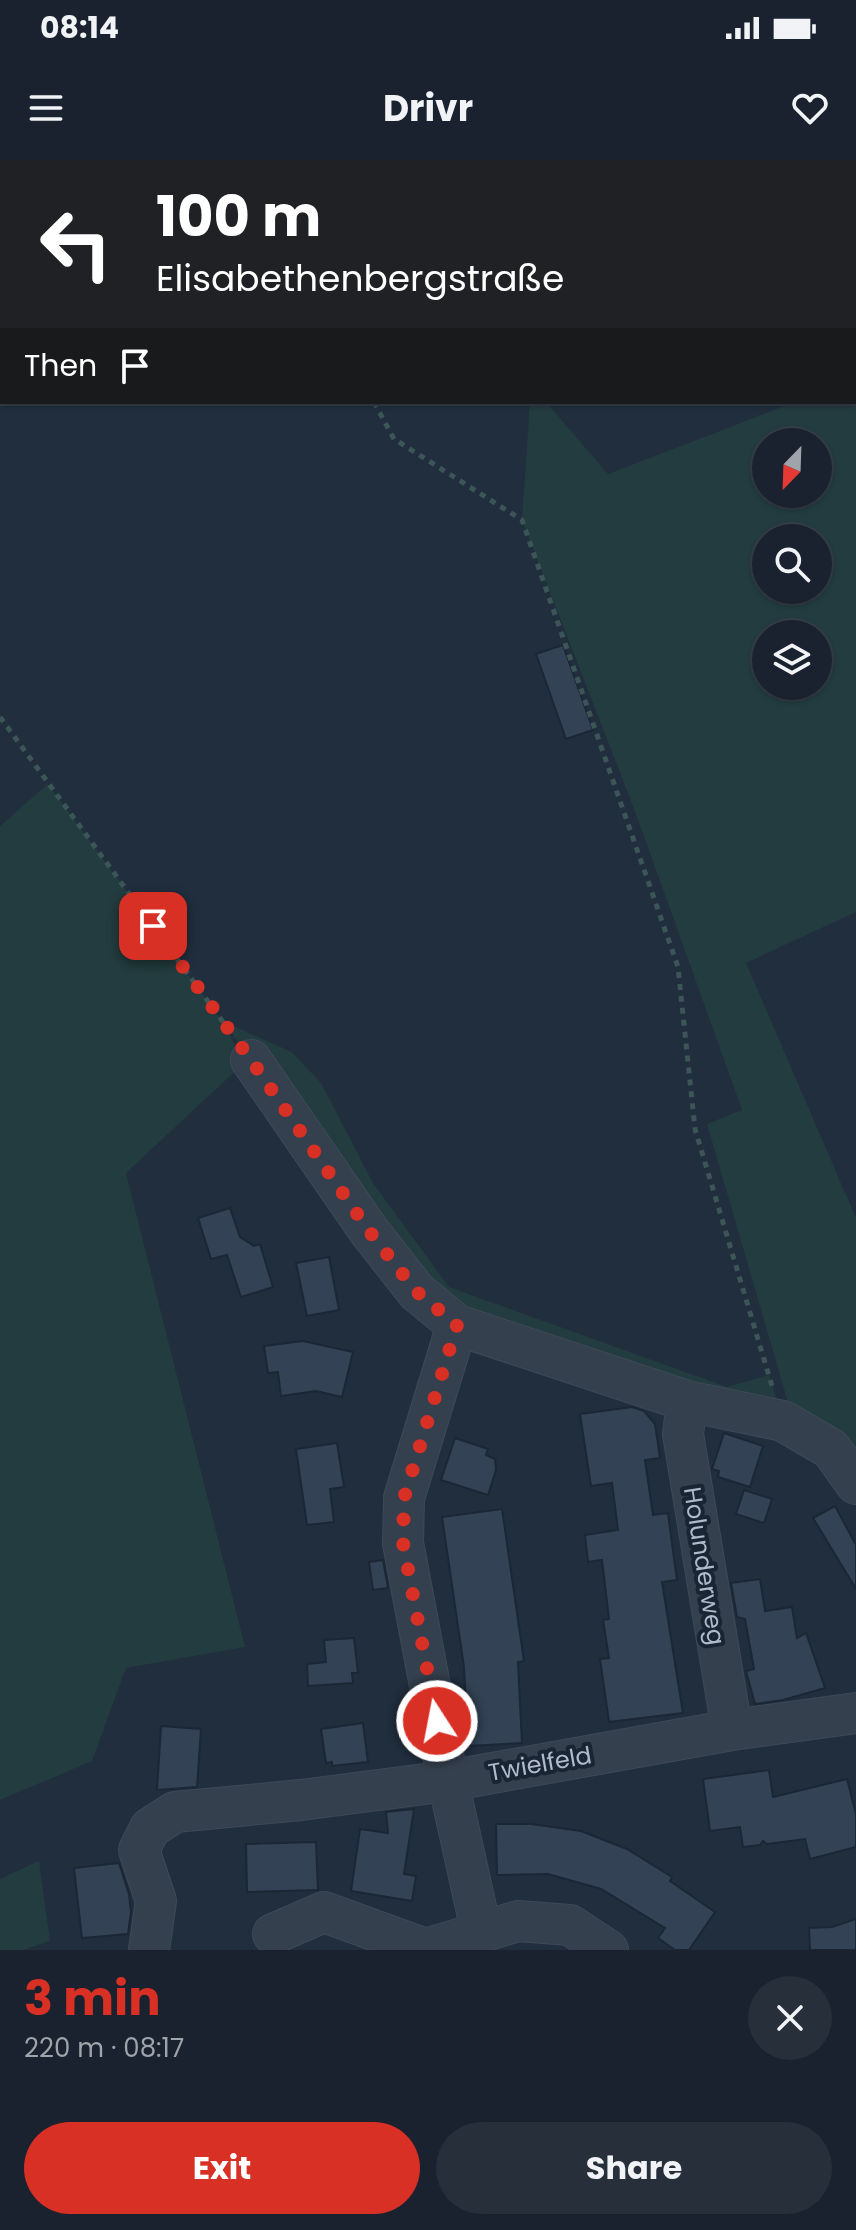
<!DOCTYPE html>
<meta charset="utf-8">
<style>
body{margin:0;font-family:Poppins,sans-serif;background:#262f3a;color:#f1f3f6;height:100vh;display:flex;flex-direction:column;font-size:30px;white-space:nowrap}
*{box-sizing:border-box;margin:0}
p{font-size:26px;color:#9fa4aa}
.icon{flex:none;width:44px;height:44px;fill:none;stroke:currentColor;stroke-width:2;stroke-linecap:round;stroke-linejoin:round}
.map{position:relative;height:1790px;overflow:hidden}
.details{display:flex;flex-direction:column;background:#19222e;flex:1}
.details>*{flex:none}
.hud{position:absolute;left:0px;top:0px;width:856px;height:244px;box-shadow:0 2px 6px #0004,0 0 0 2px #373f4a;background:#202124;color:#fff;overflow:hidden}
.needle{width:52px;rotate:203deg}
.fabs{position:absolute;left:752px;top:268px;display:grid;gap:16px}
.fabs a{display:grid;place-items:center;width:80px;height:80px;border-radius:50%;background:#19222e;box-shadow:0 2px 6px #0004,0 0 0 2px #373f4a;font-size:40px}
.pin{position:absolute;display:grid;place-items:center;width:68px;height:68px;color:#fff;margin:-34px;border-radius:16px;box-shadow:0 4px 12px #0006}
.me{position:absolute;width:88px;margin:-44px;rotate:349deg;stroke-linejoin:round;filter:drop-shadow(0 0 6px #0008)}
.turn{display:flex;align-items:center;gap:28px;height:168px;padding:0 24px;font-size:36px}
.turn .icon{width:104px;height:104px;stroke-width:2.5}
.turn b{display:block;font-size:56px;line-height:68px}
.then{display:flex;align-items:center;height:76px;padding:0 24px;background:#0003;gap:16px;font-size:30px}
.round{display:grid;place-items:center;flex:none;width:84px;height:84px;border-radius:42px;background:#262f3a}
.head{display:flex;align-items:center;justify-content:space-between;height:136px;padding:0 24px}
h1{font-size:48px;font-weight:700;line-height:60px;color:#d93025}
.primary-button{display:flex;gap:16px;margin-top:auto;padding:16px 24px}
.primary-button a{flex:1;height:92px;border-radius:48px;background:#d93025;color:#fff;font-size:32px;font-weight:700;line-height:92px;text-align:center}
.primary-button a+a{background:#262f3a;color:#f1f3f6}
.status{display:flex;justify-content:space-between;align-items:center;height:56px;padding:0 40px;background:#19222e;direction:ltr}
.status svg{height:22px;fill:currentColor}
header{display:flex;justify-content:space-between;align-items:center;height:104px;padding:0 24px;background:#19222e;font-size:36px;font-weight:700}
.map>svg:first-child{display:block}
</style>
<div class="status"><b>08:14</b><svg viewBox="0 0 49 12"><path d="M0 12V9h3v3zM5 12V6h3v6zM10 12V3h3v9zM15 12V0h3v12zM26 1h20v11H26zM47 4h2v5h-2z"/></svg></div>
<header><svg class="icon" aria-label="menu" viewBox="0 0 24 24"><path d="M4 6h16M4 12h16M4 18h16"/></svg>Drivr<svg class="icon" aria-label="heart" viewBox="0 0 24 24"><path d="M12 20l-8-8c-3-5 5-10 8-4 3-6 11-1 8 4z"/></svg></header>
<div class="map">
<svg width="856" height="1790" viewBox="0 0 856 1790">
<rect width="100%" height="100%" fill="#212e3e"/>
<!-- green -->
<g fill="#233c3f" fill-rule="evenodd">
<path d="M856,218v534l-110,51 110,255v234l-65,-39 -84,-289 35,-14 -106,-296 -114,-294 8,-118h16l62,72 187,-72h59zM766,282h52v52h-52zM766,378h52v52h-52zM766,474h52v52h-52z"/>
<path d="M48,624l174,237 70,31 29,31 52,100 76,104 278,100 42,-12 14,46 -326,-96 -231,-299 17,38 -117,109 119,474 -119,21 -34,93 -92,39v-974z"/>
<path d="M39,1701l11,80 -27,9h-23v-71z"/>
</g>
<!-- building -->
<g fill="#334255" stroke="#1c2735" stroke-width="2">
<path d="M563,485l30,85 -27,9 -30,-85z"/>
<path d="M230,1048l10,29 14,9 6,-2 13,43 -32,10 -14,-42 -16,4 -13,-41z"/>
<path d="M329,1097l10,53 -32,6 -11,-53z"/>
<path d="M303,1181l50,11 -11,45 -26,-6 -35,5 -3,-24 -10,1 -4,-27z"/>
<path d="M632,1247l12,4 11,13 5,34 -15,2 8,55 15,-2 3,23 6,44 -15,2 21,131 -74,9 -9,-63 9,-1 -6,-38 6,-1 -7,-59 -14,2 -3,-27 33,-5 -6,-47 -21,3 -11,-72z"/>
<path d="M724,1273l39,13 -13,41 -32,-10 1,-6 -7,-2z"/>
<path d="M455,1278l33,11 -2,6 9,4 1,11 -8,25 -47,-15z"/>
<path d="M337,1283l7,44 -14,2 4,33 -27,3 -11,-76z"/>
<path d="M744,1330l28,9 -8,24 -28,-9z"/>
<path d="M835,1346l21,39v44l-43,-71z"/>
<path d="M502,1349l22,152 -6,1 4,81 -54,3 -4,-79 -22,-150z"/>
<path d="M383,1400l5,28 -15,2 -4,-28z"/>
<path d="M760,1419l5,32 27,-4 5,31 9,-5 19,55 -42,12 -28,4 -9,-33 8,-2 -9,-50 -8,-2 -6,-34z"/>
<path d="M354,1478l4,35h-6l1,10 -45,3 -1,-22 19,-2 -2,-22z"/>
<path d="M363,1563l5,39 -36,4v-4l-6,1 -5,-34z"/>
<path d="M161,1566l40,3 -4,58 -40,3z"/>
<path d="M769,1610l4,27 74,-18 9,35v33l-46,12 -5,-20 -38,5 -4,-3 -3,4 -17,2 -3,-20 -30,4 -7,-52z"/>
<path d="M414,1649l-10,65 12,2 -4,25 -61,-10 9,-62 28,4 -2,-21z"/>
<path d="M496,1664h35l50,7 46,18 45,28 -2,4 45,31 -26,38h-14l-17,-12 7,-10 -64,-39 -53,-15 -51,1z"/>
<path d="M316,1682l2,48 -71,2 -1,-48z"/>
<path d="M119,1703l10,31 2,18 -3,22 -46,4 -8,-70z"/>
<path d="M856,1759v31h-46l-1,-22 23,-1z"/>
</g>
<g fill="none" stroke-linecap="round" stroke-linejoin="round">
<defs>
<g id="minor">
<path d="M251,900l118,171 48,61 40,33 230,76 96,20 48,28 25,35"/>
<path d="M457,1165l-53,173 -1,45 45,238 33,149"/>
<path d="M687,1241l-4,33 49,296"/>
<path d="M273,1774l51,-22 99,36"/>
<path d="M149,1790l7,-49 -17,-51 11,-22 25,-16 126,-12 147,-19 284,-51 124,-17"/>
<path d="M422,1790l96,-29 52,4 38,25"/>
</g>
</defs>
<!-- minor casing -->
<use href="#minor" stroke="#3e4957" stroke-width="42"/>
<!-- path -->
<g stroke="#3c5557" stroke-width="5" stroke-dasharray="6 6" stroke-linecap="butt">
<path d="M243,0l1,2"/>
<path d="M374,242l20,37 128,81 156,447 17,162 77,257"/>
<path d="M0,557l234,320"/>
</g>
<!-- minor -->
<use href="#minor" stroke="#35404e" stroke-width="40"/>
</g>
<g fill="none" stroke-linecap="round" stroke-linejoin="round">
<!-- route -->
<path stroke="#d93025" stroke-width="14" stroke-dasharray="0 25.2" d="M153,766l98,134 118,171 48,61 40,33 -53,173 -1,45 34,178"/>
</g>
<g text-anchor="middle" stroke-width="8" stroke-linejoin="round" paint-order="stroke">
<!-- street labels -->
<g font-size="24" fill="#b1baca" stroke="#1a2533">
<text transform="translate(704 1406) rotate(81)" y="8">Holunderweg</text>
<text transform="translate(540 1604) rotate(-10)" y="8">Twielfeld</text>
</g>
</g>
</svg>
<div class="fabs">
<a><svg class="needle" viewBox="-14 -14 28 28"><path d="M0-13l5 13h-10z" fill="#e53935"/><path d="M0 13l5-13h-10z" fill="#9fa4aa"/></svg></a>
<a><svg class="icon" aria-label="search" viewBox="0 0 24 24"><circle cx="10" cy="10" r="6"/><path d="M15 15l6 6"/></svg></a>
<a><svg class="icon" aria-label="layers" viewBox="0 0 24 24"><path d="M12 4l9 5-9 5-9-5zM3 14l9 5 9-5"/></svg></a>
</div>
<div class="pin" style="left:153px;top:766px;background:#d93025"><svg class="icon" aria-label="arrive" viewBox="0 0 24 24"><path d="M6 21V4h12l-3 4 3 4H6"/></svg></div>
<svg class="me" style="left:437px;top:1561px" viewBox="-20 -20 40 40"><circle r="17" fill="#d93025" stroke="#fff" stroke-width="3"/><path d="M0-11L8 9 0 5-8 9z" fill="#fff"/></svg>
<div class="hud">
<div class="turn"><svg class="icon" aria-label="left" viewBox="0 0 24 24"><path d="M17 20v-9H6M10 6l-5 5 5 5"/></svg><div><b>100 m</b>Elisabethenbergstraße</div></div>
<div class="then">Then<svg class="icon" aria-label="arrive" viewBox="0 0 24 24"><path d="M6 21V4h12l-3 4 3 4H6"/></svg></div>
</div>
</div>
<section class="details">
<div class="head"><div><h1>3 min</h1><p>220 m · 08:17</p></div><a class="round"><svg class="icon" aria-label="close" viewBox="0 0 24 24"><path d="M6 6l12 12M18 6L6 18"/></svg></a></div>
<div class="primary-button"><a>Exit</a><a>Share</a></div>
</section>
